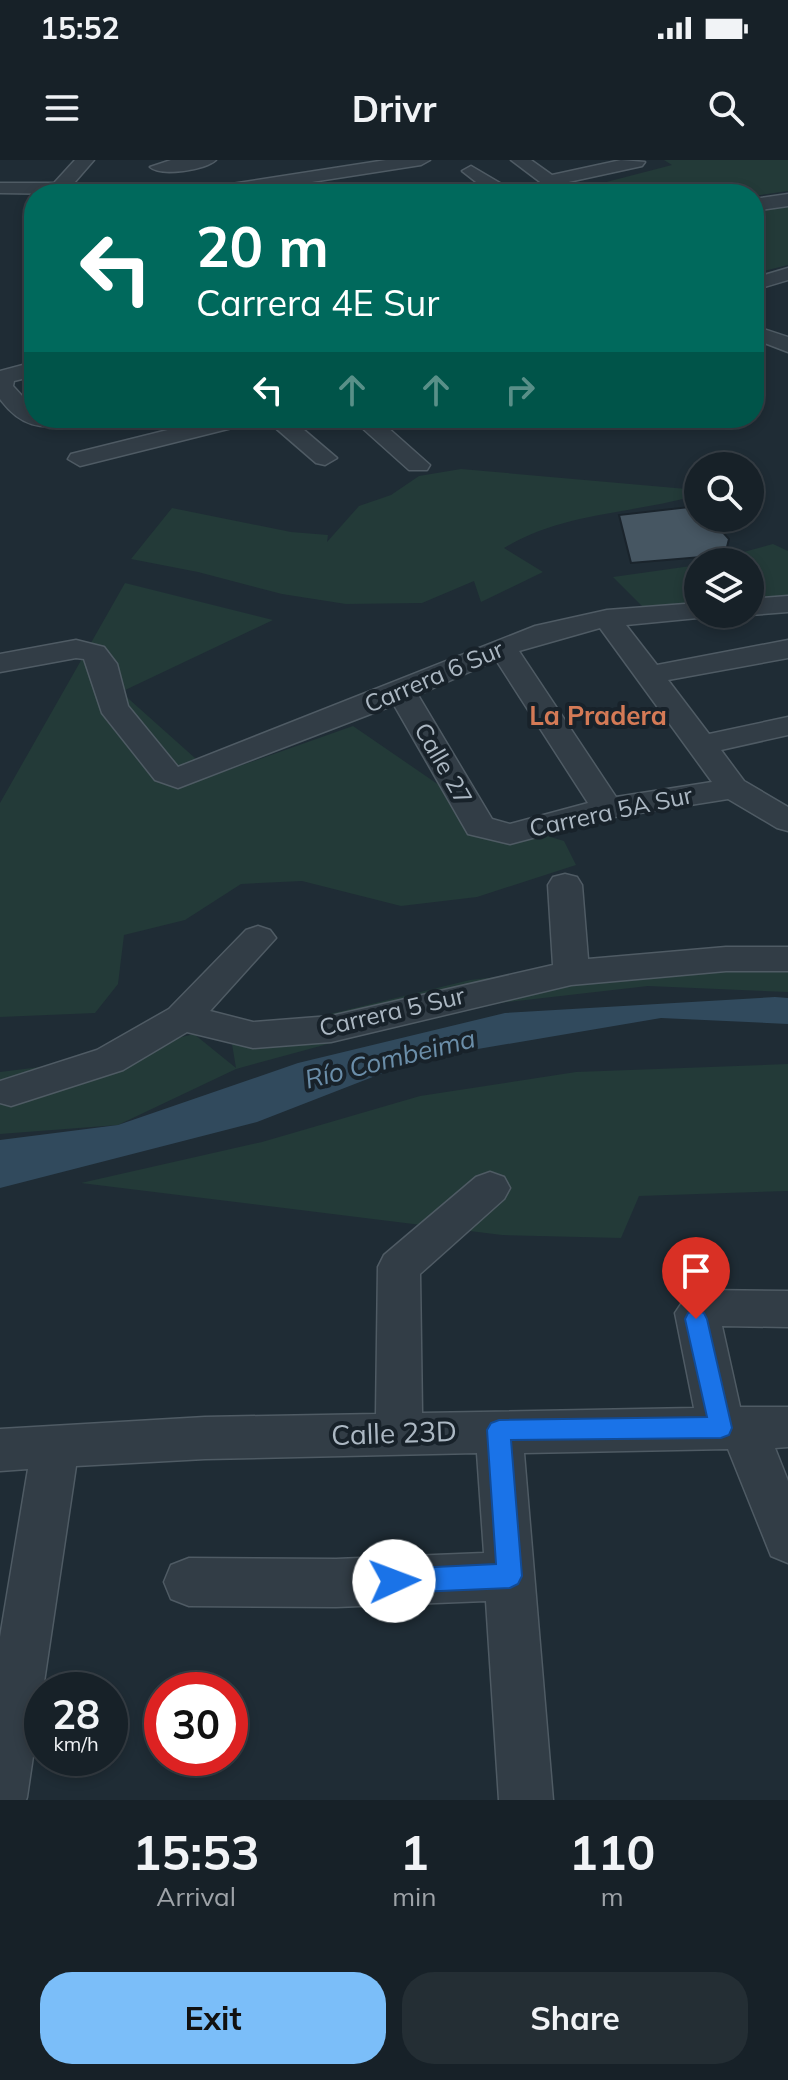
<!DOCTYPE html>
<meta charset="utf-8">
<style>
body{margin:0;font-family:Mulish,sans-serif;background:#242e34;color:#f1f3f6;height:100vh;display:flex;flex-direction:column;font-size:30px;white-space:nowrap}
*{box-sizing:border-box;margin:0}
p{font-size:26px;color:#9ea3a8}
.icon{flex:none;width:44px;height:44px;fill:none;stroke:currentColor;stroke-width:2;stroke-linecap:round;stroke-linejoin:round}
.map{position:relative;height:1640px;overflow:hidden}
.details{display:flex;flex-direction:column;background:#172128;flex:1}
.details>*{flex:none}
.guide{position:absolute;left:24px;top:24px;width:740px;height:244px;border-radius:32px;box-shadow:0 4px 12px #0003,0 0 0 2px #363e45;background:#00695c;color:#fff;overflow:hidden}
.buttons{position:absolute;left:684px;top:292px;display:grid;gap:16px}
.buttons a{display:grid;place-items:center;width:80px;height:80px;border-radius:50%;background:#172128;box-shadow:0 4px 12px #0003,0 0 0 2px #363e45;font-size:40px}
.speed{position:absolute;left:24px;top:1512px;display:flex;gap:16px;font-size:40px;font-weight:700;text-align:center}
.speed>*{display:grid;place-content:center;width:104px;height:104px;border-radius:50%;background:#172128;box-shadow:0 4px 12px #0003,0 0 0 2px #363e45;line-height:1}
.speed small{font-size:20px;font-weight:400}
.speed .limit{border:12px solid #d22;background:#fff;color:#111}
.pin{position:absolute;display:grid;place-items:center;width:68px;height:68px;color:#fff;margin:-82px -34px;border-radius:50% 50% 50% 0;rotate:-45deg;box-shadow:0 0 8px #0007}
.pin .icon{rotate:45deg}
.me{position:absolute;width:88px;margin:-44px;rotate:88deg;stroke-linejoin:round;filter:drop-shadow(0 0 6px #0008)}
.turn{display:flex;align-items:center;gap:28px;height:168px;padding:0 40px;font-size:36px}
.turn .icon{width:104px;height:104px;stroke-width:2.5}
.turn b{display:block;font-size:56px;line-height:68px}
.lanes{display:flex;align-items:center;height:76px;padding:0 40px;background:#0003;justify-content:center;gap:40px;direction:ltr}
.lanes .off{opacity:.35}
.eta{display:flex;justify-content:space-evenly;align-items:center;height:136px;text-align:center}
.eta b{font-size:48px;font-weight:700;line-height:56px}
.action{display:flex;gap:16px;margin-top:auto;padding:16px 40px}
.action a{flex:1;height:92px;border-radius:32px;background:#7bbef9;color:#111;font-size:32px;font-weight:700;line-height:92px;text-align:center}
.action a+a{background:#242e34;color:#f1f3f6}
.status{display:flex;justify-content:space-between;align-items:center;height:56px;padding:0 40px;background:#172128;direction:ltr}
.status svg{height:22px;fill:currentColor}
header{display:flex;justify-content:space-between;align-items:center;height:104px;padding:0 40px;background:#172128;font-size:36px;font-weight:700}
.map>svg:first-child{display:block}
</style>
<div class="status"><b>15:52</b><svg viewBox="0 0 49 12"><path d="M0 12V9h3v3zM5 12V6h3v6zM10 12V3h3v9zM15 12V0h3v12zM26 1h20v11H26zM47 4h2v5h-2z"/></svg></div>
<header><svg class="icon" aria-label="menu" viewBox="0 0 24 24"><path d="M4 6h16M4 12h16M4 18h16"/></svg>Drivr<svg class="icon" aria-label="search" viewBox="0 0 24 24"><circle cx="10" cy="10" r="6"/><path d="M15 15l6 6"/></svg></header>
<div class="map">
<svg width="788" height="1640" viewBox="0 0 788 1640">
<rect width="100%" height="100%" fill="#1f2c35"/>
<!-- green -->
<g fill="#233a38">
<path d="M664,0h124v31l-34,5 -151,-2 -12,-8 81,-21z"/>
<path d="M788,41v64l-24,6 -10,-4v-60z"/>
<path d="M461,309l237,21v5c-65,19 -135,17 -194,53l39,24 -62,30 -7,-21 -52,22 -76,1 -64,-10 -84,-22 -67,-13 41,-51 119,24 37,3 -1,7 32,-36 32,-11 28,-19z"/>
<path d="M773,384l15,7v47l-38,2v-38h-43z"/>
<path d="M698,405v39l-54,4 -31,-31z"/>
<path d="M125,423l148,37 -152,72 93,83 139,-49 134,92 77,23 12,24 -99,32 -76,9 -99,-25 -61,3 -56,36 -61,15 -6,49 -23,29 -95,4v-214z"/>
<path d="M788,794v38l-140,-6 -184,21 -228,62 -118,56 -118,9v-62l80,-10 114,-28 42,34 -5,-30 239,-58 197,-22z"/>
<path d="M788,904v127l-149,5 -18,42 -119,-3 -421,-52 181,-41 158,-46 156,-24z"/>
</g>
<!-- water -->
<path fill="#314a5d" d="M775,837l13,1v26l-127,-6 -242,41 -162,63 -257,66v-48l118,-15 180,-62 207,-50z"/>
<!-- building -->
<path fill="#465662" stroke="#1a242c" stroke-width="2" d="M698,346v12h12l19,21 -4,16 -94,8 -12,-48z"/>
<g fill="none" stroke-linecap="round" stroke-linejoin="round">
<defs>
<g id="street">
<path d="M75,0h19l-26,30 1,4 -69,-1v-10h54z"/>
<path d="M171,0h45c-11,10 -55,17 -66,7z"/>
<path d="M386,0h44l-9,5 -186,29h-45l9,-5z"/>
<path d="M511,0h20l21,15 69,-15 24,2 -3,4 -78,17 9,11h-17z"/>
<path d="M471,6l34,20v8h-27l7,-5 -23,-18z"/>
<path d="M788,34v12l-34,5v-12z"/>
<path d="M788,108v12l-34,10v-12z"/>
<path d="M754,166l34,11v15l-34,-13z"/>
<path d="M34,202v14l-20,5 -1,5 21,23v9h43l-4,5c-32,8 -53,3 -73,-24v-28z"/>
<path d="M216,258h40l-4,5 -172,43 -12,-7 3,-5z"/>
<path d="M264,258h26l47,40 -12,7 -9,-2z"/>
<path d="M351,258h26l53,47 -3,5h-18z"/>
<path d="M788,436v16l-38,3 -5,-1h5v-15z"/>
<path d="M698,443v11h12l-2,3 -82,8 31,40 131,-25v18l-120,22 41,54 79,-17v18l-67,15 23,31 44,26v24l-11,-3 -49,-29 -120,19 -98,26 -42,-10 -74,-129 -216,83 -23,-8 -53,-67 -18,-54 -8,-1 -76,14v-18l76,-14 28,7 13,17 11,42 50,61 357,-141 72,-16zM600,468l112,154 -96,15 -97,-146zM496,500l92,143 -78,21 -18,-5 -74,-124z"/>
<path d="M565,714l12,3 5,8 6,74 138,-12h62v24h-62l-155,14 -240,57 -78,6 -66,-16 -64,38 -112,36 -11,-3v-22l97,-31 72,-41 77,-79 12,-4 12,4 6,8 -66,73 43,11 78,-6 222,-51 -5,-80 5,-8z"/>
<path d="M490,1012l14,5 6,11 -6,11 -84,75 2,139 272,-5 -19,-95 12,-18 15,-5 86,1v36l-66,-1 18,81h48v40l-13,1 13,33v82l-17,-7 -43,-107 -204,4 29,347h-54l-13,-199 -150,6 -147,-1 -18,-7 -7,-17 7,-17 18,-7 147,1 148,-6 -7,-100 -272,6 -129,7 -49,331 -1,3h-26v-163l28,-168 -28,2v-42l205,-12 171,-3 2,-147 6,-12 92,-78z"/>
</g>
</defs>
<!-- street casing -->
<use href="#street" stroke="#4f5b64" stroke-width="3"/>
<!-- street -->
<use href="#street" fill="#323d46" fill-rule="evenodd"/>
</g>
<!-- route -->
<path fill="#1a73e8" stroke="#114b97" stroke-width="2" d="M696,1150l8,3 3,6 25,109 -3,7 -8,3 -210,2 11,136 -4,8 -8,4 -116,5 -9,-4 -4,-8 4,-9 9,-3 102,-5 -9,-134 4,-7 8,-3 208,-3 -22,-98 3,-6z"/>
<g text-anchor="middle" stroke-width="8" stroke-linejoin="round" paint-order="stroke">
<!-- street labels -->
<g font-size="24" fill="#acb8c3" stroke="#18222a">
<text transform="translate(434 517) rotate(-23)" y="8">Carrera 6 Sur</text>
<text transform="translate(443 604) rotate(60)" y="8">Calle 27</text>
<text transform="translate(611 652) rotate(-12)" y="8">Carrera 5A Sur</text>
<text transform="translate(392 852) rotate(-13)" y="8">Carrera 5 Sur</text>
</g>
<!-- neighbourhood labels -->
<g font-size="26" font-weight="bold" fill="#d47a56" stroke="#18222a">
<text x="598" y="565">La Pradera</text>
</g>
<!-- water labels -->
<g font-size="26" font-style="italic" fill="#6b8ea9" stroke="#18222a">
<text transform="translate(390 899) rotate(-14)" y="9">Río Combeima</text>
</g>
<!-- near-street labels -->
<g font-size="28" fill="#acb8c3" stroke="#18222a">
<text transform="translate(394 1273) rotate(-2)" y="10">Calle 23D</text>
</g>
</g>
</svg>
<div class="buttons">
<a><svg class="icon" aria-label="search" viewBox="0 0 24 24"><circle cx="10" cy="10" r="6"/><path d="M15 15l6 6"/></svg></a>
<a><svg class="icon" aria-label="layers" viewBox="0 0 24 24"><path d="M12 4l9 5-9 5-9-5zM3 14l9 5 9-5"/></svg></a>
</div>
<div class="speed"><div>28<small>km/h</small></div><div class="limit">30</div></div>
<div class="pin" style="left:696px;top:1159px;background:#d93025"><svg class="icon" aria-label="arrive" viewBox="0 0 24 24"><path d="M6 21V4h12l-3 4 3 4H6"/></svg></div>
<svg class="me" style="left:394px;top:1421px" viewBox="-20 -20 40 40"><circle r="19" fill="#fff"/><path d="M0-13L10 11 0 6-10 11z" fill="#1a73e8"/></svg>
<div class="guide">
<div class="turn"><svg class="icon" aria-label="left" viewBox="0 0 24 24"><path d="M17 20v-9H6M10 6l-5 5 5 5"/></svg><div><b>20 m</b>Carrera 4E Sur</div></div>
<div class="lanes"><svg class="icon" aria-label="left" viewBox="0 0 24 24"><path d="M17 20v-9H6M10 6l-5 5 5 5"/></svg><svg class="icon off" aria-label="ahead" viewBox="0 0 24 24"><path d="M12 20V5M6 11l6-6 6 6"/></svg><svg class="icon off" aria-label="ahead" viewBox="0 0 24 24"><path d="M12 20V5M6 11l6-6 6 6"/></svg><svg class="icon off" aria-label="right" viewBox="0 0 24 24"><path d="M7 20v-9h11M14 6l5 5-5 5"/></svg></div>
</div>
</div>
<section class="details">
<div class="eta">
<div><b>15:53</b><p>Arrival</p></div>
<div><b>1</b><p>min</p></div>
<div><b>110</b><p>m</p></div>
</div>
<div class="action"><a>Exit</a><a>Share</a></div>
</section>
